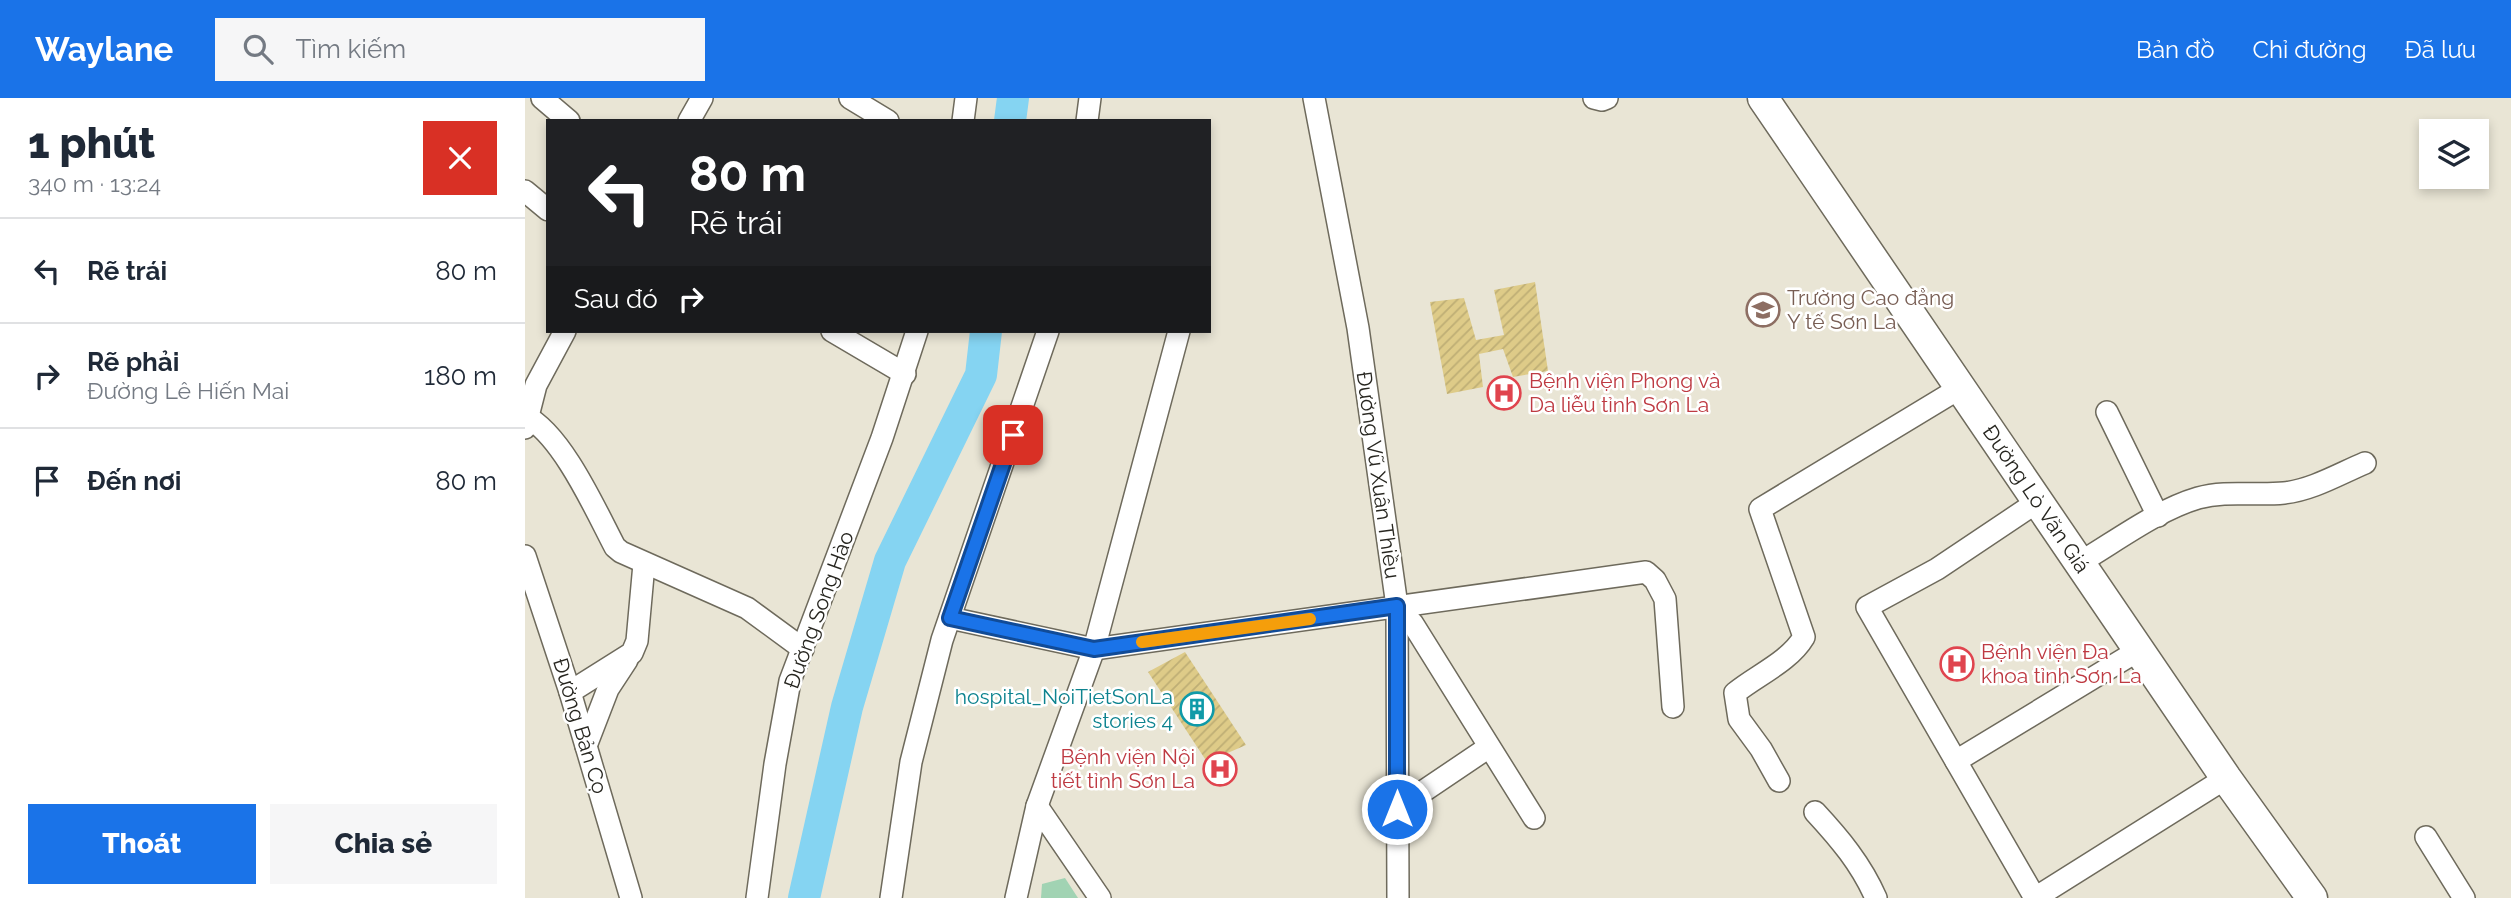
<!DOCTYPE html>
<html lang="vi">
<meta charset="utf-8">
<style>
body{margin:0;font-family:Raleway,sans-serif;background:#f6f6f7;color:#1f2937;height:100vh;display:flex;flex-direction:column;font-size:26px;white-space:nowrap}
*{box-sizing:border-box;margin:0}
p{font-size:23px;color:#747a83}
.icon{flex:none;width:38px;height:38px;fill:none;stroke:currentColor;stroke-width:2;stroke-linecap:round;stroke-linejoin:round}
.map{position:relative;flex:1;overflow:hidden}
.details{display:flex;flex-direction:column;background:#fff;width:525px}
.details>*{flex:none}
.hud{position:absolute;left:21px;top:21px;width:665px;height:214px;border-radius:0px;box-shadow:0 4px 10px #0003;background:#202124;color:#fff;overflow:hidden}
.fabs{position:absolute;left:1894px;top:21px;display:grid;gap:14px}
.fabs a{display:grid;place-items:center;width:70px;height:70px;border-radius:0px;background:#fff;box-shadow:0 4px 10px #0003;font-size:35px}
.pin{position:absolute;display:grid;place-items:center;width:60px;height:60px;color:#fff;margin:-30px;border-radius:14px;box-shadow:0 4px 10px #0006}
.me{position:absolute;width:77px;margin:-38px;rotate:0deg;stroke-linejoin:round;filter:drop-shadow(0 0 5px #0008)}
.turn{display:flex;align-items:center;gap:24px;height:147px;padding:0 28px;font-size:32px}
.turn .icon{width:91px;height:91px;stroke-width:2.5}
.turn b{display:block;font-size:49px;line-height:60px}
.then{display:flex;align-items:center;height:66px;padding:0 28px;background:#0003;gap:14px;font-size:26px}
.round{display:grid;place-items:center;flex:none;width:74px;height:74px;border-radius:0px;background:#f6f6f7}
.head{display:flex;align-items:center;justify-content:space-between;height:119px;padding:0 28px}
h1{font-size:42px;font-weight:800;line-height:52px}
.cta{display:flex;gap:14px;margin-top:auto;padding:14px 28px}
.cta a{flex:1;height:80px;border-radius:0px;background:#1a73e8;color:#fff;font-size:28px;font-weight:800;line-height:80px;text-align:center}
.cta a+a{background:#f6f6f7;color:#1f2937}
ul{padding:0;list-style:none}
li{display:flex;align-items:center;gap:21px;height:105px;padding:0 28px;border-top:2px solid #e0e1e3}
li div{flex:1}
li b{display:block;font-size:26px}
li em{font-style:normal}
header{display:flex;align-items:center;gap:42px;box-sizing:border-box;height:98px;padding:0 35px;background:#1a73e8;color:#fff}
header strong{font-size:33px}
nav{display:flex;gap:38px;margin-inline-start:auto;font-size:24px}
.search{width:490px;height:63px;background:#f6f6f7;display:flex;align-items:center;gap:18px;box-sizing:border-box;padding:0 24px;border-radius:0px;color:#747a83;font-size:26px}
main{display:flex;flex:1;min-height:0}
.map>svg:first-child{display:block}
</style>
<header>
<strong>Waylane</strong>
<div class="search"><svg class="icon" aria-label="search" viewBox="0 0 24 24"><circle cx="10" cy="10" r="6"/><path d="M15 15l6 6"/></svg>Tìm kiếm</div>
<nav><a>Bản đồ</a><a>Chỉ đường</a><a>Đã lưu</a></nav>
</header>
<main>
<section class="details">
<div class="head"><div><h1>1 phút</h1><p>340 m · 13:24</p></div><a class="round" style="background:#d93025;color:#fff"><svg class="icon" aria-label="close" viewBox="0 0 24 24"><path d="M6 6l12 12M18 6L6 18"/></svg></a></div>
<ul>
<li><svg class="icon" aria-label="left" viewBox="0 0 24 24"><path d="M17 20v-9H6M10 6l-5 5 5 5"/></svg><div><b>Rẽ trái</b></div><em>80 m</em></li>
<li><svg class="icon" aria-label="right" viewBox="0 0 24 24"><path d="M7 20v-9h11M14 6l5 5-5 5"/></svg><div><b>Rẽ phải</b><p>Đường Lê Hiến Mai</p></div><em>180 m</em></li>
<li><svg class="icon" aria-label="arrive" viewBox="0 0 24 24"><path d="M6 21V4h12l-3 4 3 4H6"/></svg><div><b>Đến nơi</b></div><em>80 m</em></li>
</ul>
<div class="cta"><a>Thoát</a><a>Chia sẻ</a></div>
</section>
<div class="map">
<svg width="1986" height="800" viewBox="0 0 1986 800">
<defs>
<pattern id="building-hatch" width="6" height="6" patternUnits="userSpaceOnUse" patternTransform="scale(1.75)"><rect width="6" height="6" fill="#decb88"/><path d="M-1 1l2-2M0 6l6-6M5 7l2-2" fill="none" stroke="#beae75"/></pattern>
</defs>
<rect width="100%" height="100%" fill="#e9e5d5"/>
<!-- green -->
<path fill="#a1d3b3" d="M540,780l13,20h-37l1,-14z"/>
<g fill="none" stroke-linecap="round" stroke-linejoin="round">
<!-- river -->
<g stroke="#85d4f2" stroke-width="32">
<path d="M485,23l3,-23"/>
<path d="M279,800l43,-191 43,-146 91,-186 5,-44"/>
</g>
</g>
<!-- building -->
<g fill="url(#building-hatch)">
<path d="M1010,184l13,89 -35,6 -10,-28 -24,5 4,33 -36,7 -17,-92 34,-4 12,42 28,-5 -10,-45z"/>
<path d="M660,554l61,93 -39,17 -59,-90z"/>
</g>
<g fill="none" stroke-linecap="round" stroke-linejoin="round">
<defs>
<g id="minor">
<path d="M17,0l27,23"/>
<path d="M325,0l38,23"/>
<path d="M789,0l44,230 39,278 1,292"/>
<path d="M1069,0l8,2 5,-2"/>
<path d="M164,23l13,-23"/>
<path d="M438,23l3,-23"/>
<path d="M562,23l3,-23"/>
<path d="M0,93l23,19"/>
<path d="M307,233l73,43"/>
<path d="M1582,314l51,104"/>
<path d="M0,318c37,18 71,95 90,131l6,5 126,56 56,41"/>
<path d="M0,330l11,-43 29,-54"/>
<path d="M1512,404l-100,67 -70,38 168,291 191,-120"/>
<path d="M0,458l45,136 61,206"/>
<path d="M1554,465c36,-21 78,-53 119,-65 29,-8 56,-2 86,-5 28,-3 55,-19 81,-30"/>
<path d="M872,508l16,18 121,194"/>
<path d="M425,520l144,31 552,-77 9,8 10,19 8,108"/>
<path d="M45,594l62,-39 5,-12 7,-77"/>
<path d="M61,648l22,-57 19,-29"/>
<path d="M1431,663l183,-111"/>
<path d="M1254,683l-18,-32 -22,-30 -4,-26c22,-18 54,-31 69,-56l-44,-128 200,-121"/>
<path d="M512,708l63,92"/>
<path d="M872,711l92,-62"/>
<path d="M1290,714c25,27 46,52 61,86"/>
<path d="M1901,739l38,61"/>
<path d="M232,800l18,-134 15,-83 92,-243 35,-107"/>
<path d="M366,800l20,-136 31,-122 106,-309"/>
<path d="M491,800l21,-92 57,-157 85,-318"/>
</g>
<path id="highway" d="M1238,0l463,680 86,120"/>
</defs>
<!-- minor casing -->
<use href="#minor" stroke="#6e6a5c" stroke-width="24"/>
<!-- highway casing -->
<use href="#highway" stroke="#6e6a5c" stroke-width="33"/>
<!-- minor -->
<use href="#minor" stroke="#fff" stroke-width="21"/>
<!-- highway -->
<use href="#highway" stroke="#fff" stroke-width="30"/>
</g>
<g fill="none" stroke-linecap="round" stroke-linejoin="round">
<defs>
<path id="route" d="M488,337l-63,183 144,31 303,-43v203"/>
</defs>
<!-- route casing -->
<use href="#route" stroke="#114b97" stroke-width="18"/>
<!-- route -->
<use href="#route" stroke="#1a73e8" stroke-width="12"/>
<!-- slow -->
<path stroke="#f59e0b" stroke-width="12" d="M617,544l168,-23"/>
</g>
<!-- icons -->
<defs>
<symbol id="university-ring" viewBox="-11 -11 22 22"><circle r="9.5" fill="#fff" stroke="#8d6e63" stroke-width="1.5"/><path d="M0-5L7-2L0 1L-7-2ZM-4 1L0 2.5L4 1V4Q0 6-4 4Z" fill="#8d6e63"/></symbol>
<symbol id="hospital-ring" viewBox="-11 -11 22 22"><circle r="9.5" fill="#fff" stroke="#e0444e" stroke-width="1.5"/><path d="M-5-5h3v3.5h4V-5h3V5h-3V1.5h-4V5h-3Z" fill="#e0444e"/></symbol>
<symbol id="building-ring" viewBox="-11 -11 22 22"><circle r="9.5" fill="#fff" stroke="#0f9aa8" stroke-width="1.5"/><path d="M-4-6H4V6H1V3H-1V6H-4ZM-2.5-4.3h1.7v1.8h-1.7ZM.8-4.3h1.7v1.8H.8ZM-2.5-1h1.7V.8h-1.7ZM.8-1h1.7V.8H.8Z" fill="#0f9aa8"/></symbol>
</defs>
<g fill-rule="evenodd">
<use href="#university-ring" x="1219" y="193" width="38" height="38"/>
<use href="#hospital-ring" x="960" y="276" width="38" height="38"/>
<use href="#hospital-ring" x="1413" y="547" width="38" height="38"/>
<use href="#building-ring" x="653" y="592" width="38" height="38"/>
<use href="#hospital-ring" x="676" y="652" width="38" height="38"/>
</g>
<g text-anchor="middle" stroke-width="5" stroke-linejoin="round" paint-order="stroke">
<!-- education labels -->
<g font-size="21" fill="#785e54" stroke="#fff" text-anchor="start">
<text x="1262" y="207">Trường Cao đẳng<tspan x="1262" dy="24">Y tế Sơn La</tspan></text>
</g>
<!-- health labels -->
<g font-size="21" fill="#be3a42" stroke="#fff" text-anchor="start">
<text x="1004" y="290">Bệnh viện Phong và<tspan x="1004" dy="24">Da liễu tỉnh Sơn La</tspan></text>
<text x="1456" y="561">Bệnh viện Đa<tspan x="1456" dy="24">khoa tỉnh Sơn La</tspan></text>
<text x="670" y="666" text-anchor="end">Bệnh viện Nội<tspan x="670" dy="24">tiết tỉnh Sơn La</tspan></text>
</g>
<!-- street labels -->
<g font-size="21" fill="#272620" stroke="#fff">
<text transform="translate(853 377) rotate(82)" y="7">Đường Vũ Xuân Thiều</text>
<text transform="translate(1511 401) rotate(56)" y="7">Đường Lò Văn Giá</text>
<text transform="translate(294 512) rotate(-70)" y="7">Đường Song Hào</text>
<text transform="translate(55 628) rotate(73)" y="7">Đường Bản Cọ</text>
</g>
<!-- culture labels -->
<g font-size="21" fill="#0d838f" stroke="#fff" text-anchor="end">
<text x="648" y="606">hospital_NoiTietSonLa<tspan x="648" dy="24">stories 4</tspan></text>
</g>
</g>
</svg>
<div class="fabs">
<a><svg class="icon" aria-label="layers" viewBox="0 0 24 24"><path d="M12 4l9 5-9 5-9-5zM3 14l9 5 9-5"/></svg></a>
</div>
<div class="pin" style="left:488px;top:337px;background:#d93025"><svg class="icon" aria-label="arrive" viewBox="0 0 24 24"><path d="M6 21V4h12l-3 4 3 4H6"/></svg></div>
<svg class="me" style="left:872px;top:711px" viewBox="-20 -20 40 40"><circle r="17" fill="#1a73e8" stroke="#fff" stroke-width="3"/><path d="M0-11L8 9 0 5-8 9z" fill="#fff"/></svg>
<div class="hud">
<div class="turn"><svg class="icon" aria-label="left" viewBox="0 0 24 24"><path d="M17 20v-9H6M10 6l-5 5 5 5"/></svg><div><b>80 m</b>Rẽ trái</div></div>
<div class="then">Sau đó<svg class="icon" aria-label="right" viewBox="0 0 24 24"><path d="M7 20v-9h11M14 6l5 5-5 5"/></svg></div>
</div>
</div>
</main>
